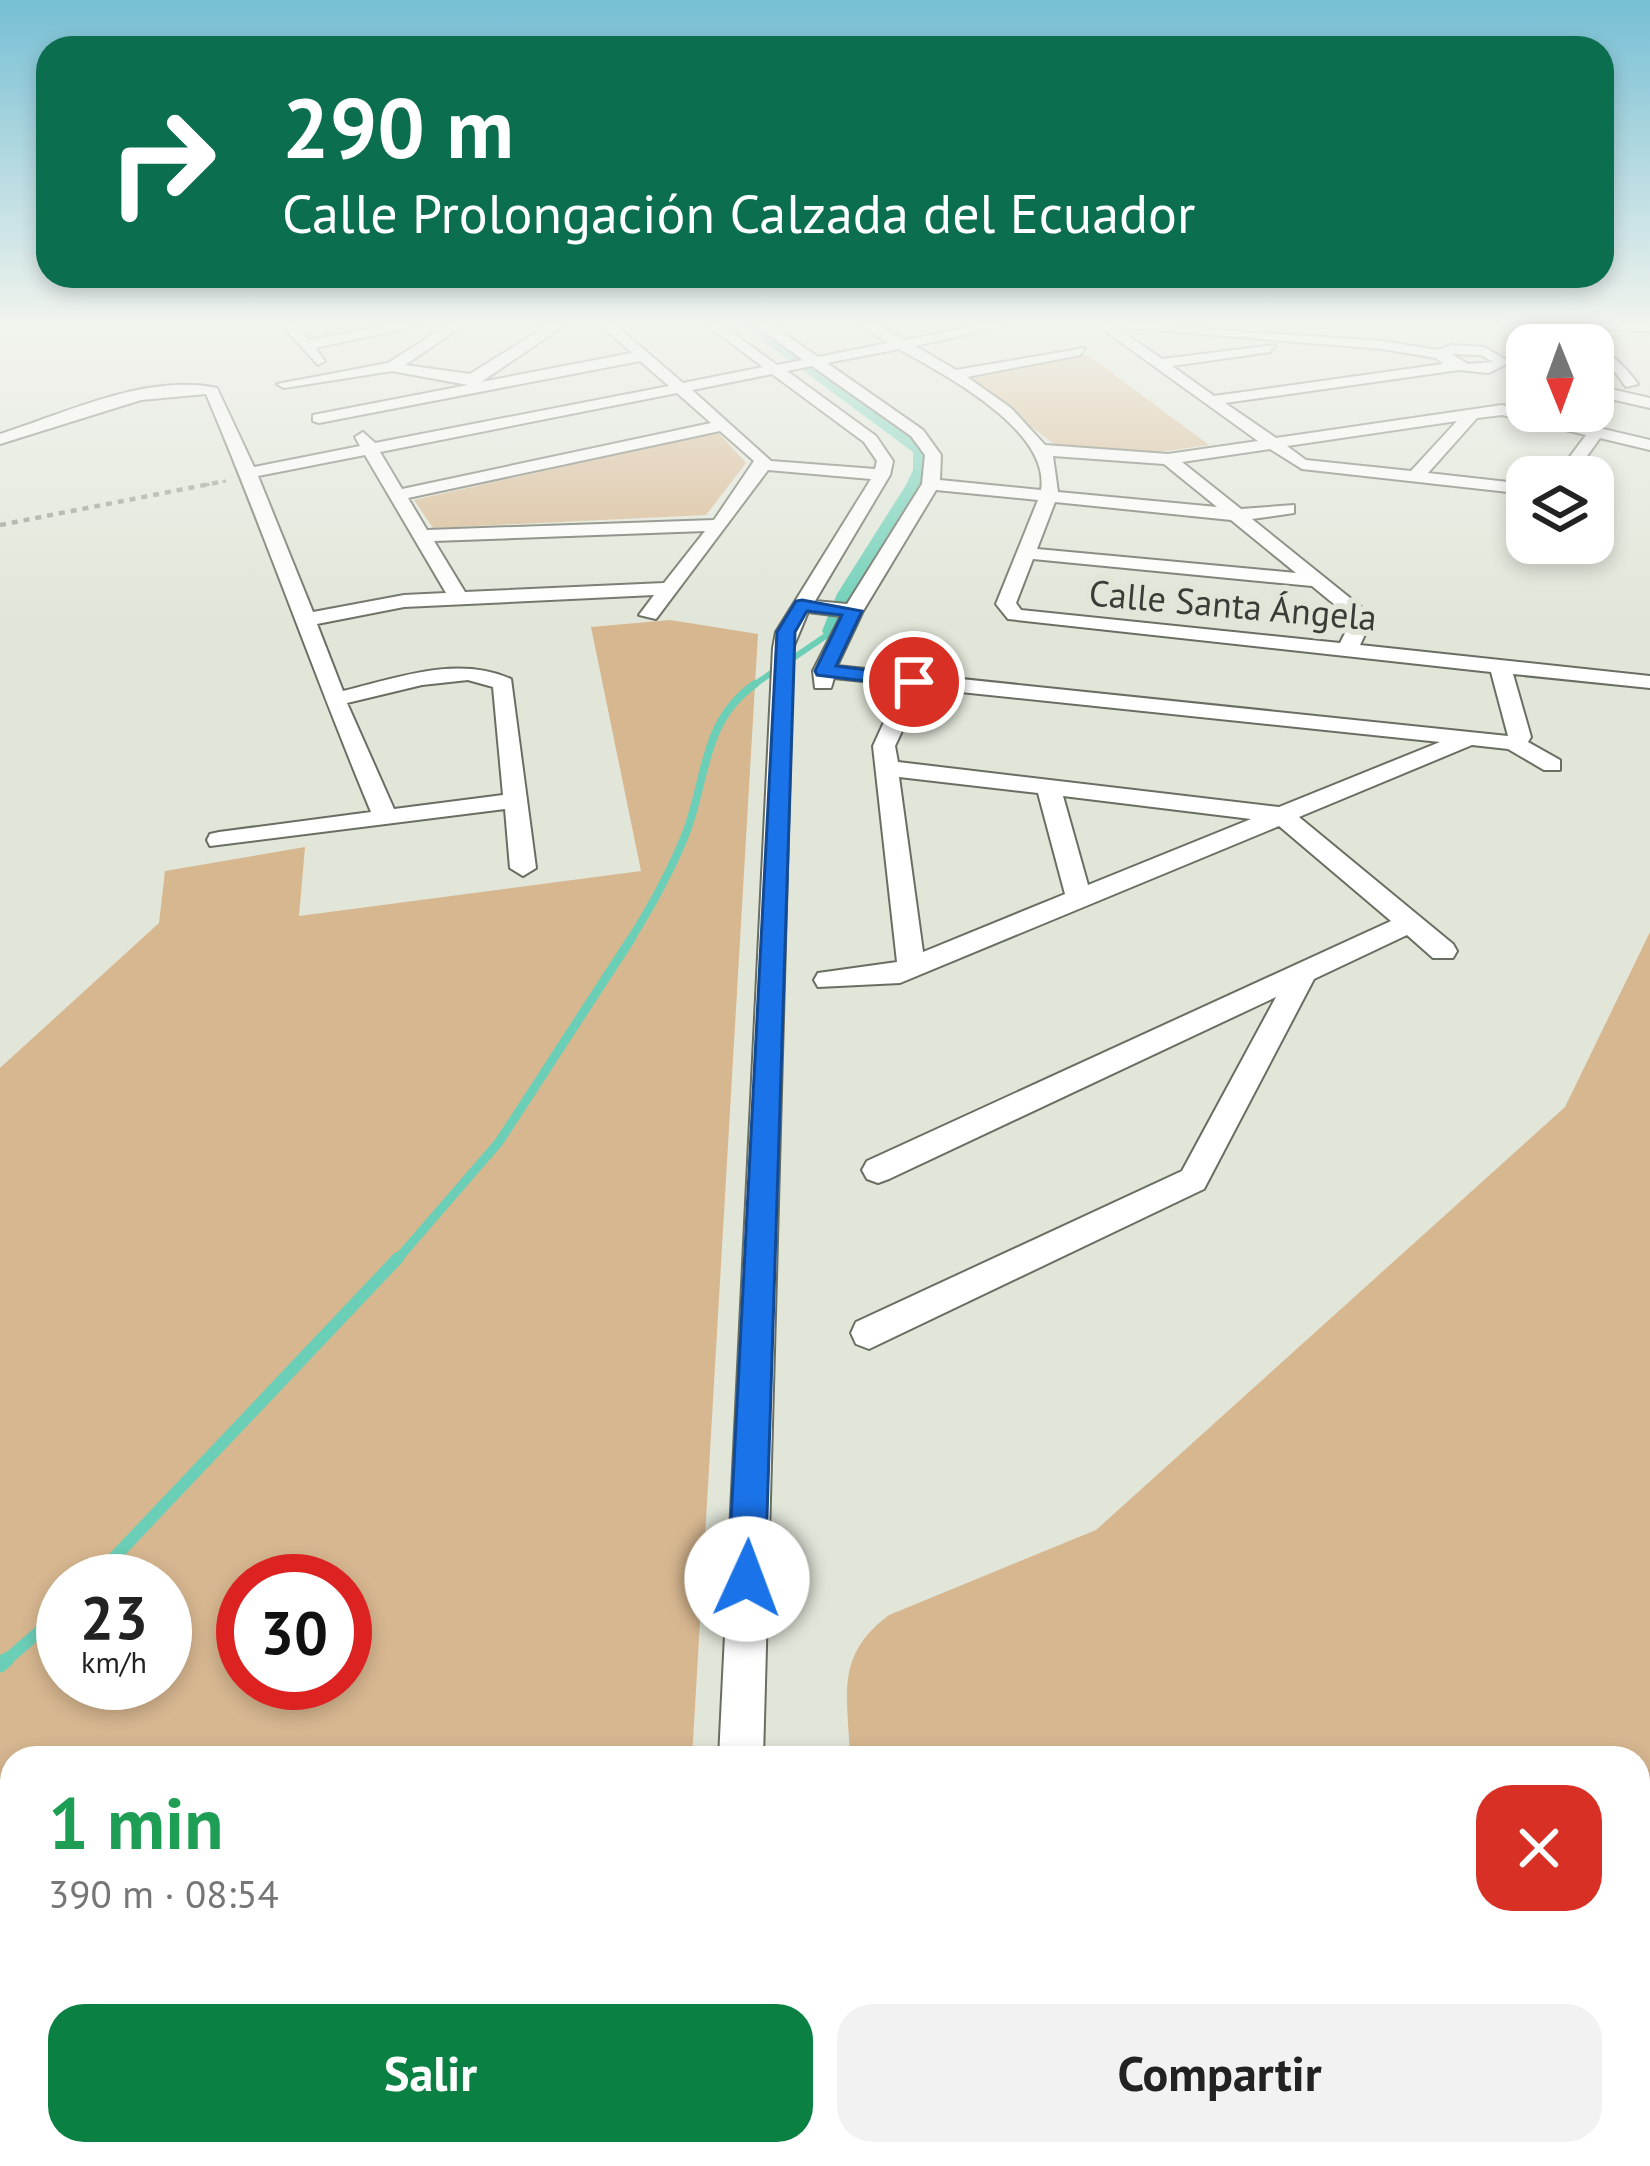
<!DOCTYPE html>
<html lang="es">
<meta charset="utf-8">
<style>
body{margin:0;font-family:"PT Sans",sans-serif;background:#f2f2f2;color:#222;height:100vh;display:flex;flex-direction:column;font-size:45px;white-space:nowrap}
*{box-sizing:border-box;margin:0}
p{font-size:39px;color:#767676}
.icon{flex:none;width:66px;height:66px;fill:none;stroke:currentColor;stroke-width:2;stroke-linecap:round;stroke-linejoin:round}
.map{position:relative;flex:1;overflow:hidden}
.details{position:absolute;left:0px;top:1746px;width:1650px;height:420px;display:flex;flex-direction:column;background:#fff;border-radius:36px 36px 0 0;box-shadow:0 6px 18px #0003}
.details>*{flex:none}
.top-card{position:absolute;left:36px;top:36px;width:1578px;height:252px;border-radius:36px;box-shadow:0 6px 18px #0003;background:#0b6e4f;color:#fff;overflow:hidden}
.needle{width:78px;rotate:179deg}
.controls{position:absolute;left:1506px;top:324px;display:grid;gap:24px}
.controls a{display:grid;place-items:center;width:108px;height:108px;border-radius:24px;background:#fff;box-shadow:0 6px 18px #0003;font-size:60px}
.speed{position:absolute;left:36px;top:1554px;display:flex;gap:24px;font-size:60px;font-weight:700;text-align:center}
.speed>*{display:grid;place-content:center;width:156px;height:156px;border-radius:50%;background:#fff;box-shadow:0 6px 18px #0003;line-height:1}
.speed small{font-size:30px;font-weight:400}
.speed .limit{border:18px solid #d22;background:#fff;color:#111}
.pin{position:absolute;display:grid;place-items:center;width:102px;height:102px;color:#fff;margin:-51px;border:6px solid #fff;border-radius:50%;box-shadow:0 3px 12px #0007}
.me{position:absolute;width:132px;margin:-66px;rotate:2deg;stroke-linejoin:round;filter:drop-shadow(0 0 9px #0008)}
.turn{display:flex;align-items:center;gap:42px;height:252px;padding:0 48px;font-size:54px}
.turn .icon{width:156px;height:156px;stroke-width:2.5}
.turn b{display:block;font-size:84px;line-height:102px}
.round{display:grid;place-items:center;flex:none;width:126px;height:126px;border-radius:36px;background:#f2f2f2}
.overview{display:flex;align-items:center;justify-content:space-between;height:204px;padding:0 48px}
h1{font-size:72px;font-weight:700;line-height:90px;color:#1e9e55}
.button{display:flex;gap:24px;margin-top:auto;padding:24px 48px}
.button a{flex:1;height:138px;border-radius:36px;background:#0b8043;color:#fff;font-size:48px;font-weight:700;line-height:138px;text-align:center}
.button a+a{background:#f2f2f2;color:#222}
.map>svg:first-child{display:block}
</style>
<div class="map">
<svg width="1650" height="2166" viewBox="0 0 1650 2166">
<rect width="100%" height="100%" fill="#e1e6d9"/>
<!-- green -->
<g fill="#d7b790" fill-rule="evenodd">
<path d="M1088,355l121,90 -51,7 -101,-6 -89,-67z"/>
<path d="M718,432l28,31 -40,52 -273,13 -19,-28z"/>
<path d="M670,620l88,14 -66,1124h-680v396h657l-1,12h-668v-1098l159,-145 6,-52 140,-24 -6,69 342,-45 -50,-244zM165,1581v102h-102v-102zM345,1581v102h-102v-102z"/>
<path d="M1650,932v1234h-793v-12h781v-396h-788c-2,-62 -16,-102 39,-143l207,-85 469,-423z"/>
</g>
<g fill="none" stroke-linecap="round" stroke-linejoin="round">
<!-- stream-far4 -->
<path stroke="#6bcfb7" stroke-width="6" d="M751,687l82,-56"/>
<!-- stream-far3 -->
<path stroke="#6bcfb7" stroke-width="8" d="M629,942c22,-35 42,-71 57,-109 21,-55 16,-112 69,-149"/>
<!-- stream-far2 -->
<path stroke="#6bcfb7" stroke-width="9" d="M396,1261l103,-119 132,-203"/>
<!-- stream-far1 -->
<g stroke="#6bcfb7" stroke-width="12">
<path d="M92,1581l306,-323"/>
<path d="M3,1663l60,-52"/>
</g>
<!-- stream -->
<path stroke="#6bcfb7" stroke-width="15" d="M0,1665l6,-5"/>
<!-- canal -->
<path fill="#6bcfb7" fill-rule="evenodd" d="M739,323h16l176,127v20l-7,15 -65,109 -18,42h-16l-3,-5 15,-37 69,-109 7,-15v-18z"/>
<defs>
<g id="minor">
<path d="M280,323h14l15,17 95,-17h27l-116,25 10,13 -7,4z"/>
<path d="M451,323h16l-62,42 65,9 82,-51h16l-87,59 151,-29 -34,-30h15l70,60 80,-16 -59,-44h15l58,42 26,-5 -50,-37h16l49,34 70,-14 -31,-20h16l31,17 88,-17h26l-103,23 41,24 129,-22 -5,7 -113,22 44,31 34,37 123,9 90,-13 -164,-118h16l52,36 113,-14 -5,7 -98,14 42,30 229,-32 -7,-6 -54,-9 -263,-22 -7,-4 270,18 56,9 14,-5 32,2 26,15 -21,11 -30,-3 -234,33 51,35 226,-33 148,35v10l-50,-12 -28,39h-17l31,-42 -84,-20 -25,3 -49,55 99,11v10l-225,-25 -32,-20 -88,13 59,47 53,-4v8l-42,6 118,95 3,4 -13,27 290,31v12l-137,-14 18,63 -3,5 32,18v10h-16l-36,-21 -36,-4 -173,72 154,127 4,7 -4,7h-20l-26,-23 -93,44 -110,210 -335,160 -13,-5 -5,-11 5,-11 326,-151 94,-174 -387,182 -11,4 -11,-4 -5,-9 5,-9 524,-240 -112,-95 -379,157 -82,4 -4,-7 4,-7 79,-11 -24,-216 28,-61 -67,-7 -3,10h-16l-2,-17 28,-55 -33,-4 -15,36 -30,1110h-44l54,-1110 3,-16 95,-153 -103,-9 -112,149 -17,-4 15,-20 -250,12 -87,17 26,67c54,-13 114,-36 168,-12l25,189 -13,8 -13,-8 -5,-59 -295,37 -3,-6 3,-6 9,-2 152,-20c-58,-139 -106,-279 -165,-418l-65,6 -141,44v-10c66,-21 147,-61 217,-46l37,79 106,-21 -5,-9 8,-5 12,11 294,-57 -29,-25 -321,62 -6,-2v-6l155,-30 -76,-14 -108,17 -7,-4 111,-21zM899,349c42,24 152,80 142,141l-101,-10 1,-25 -18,-25 -96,-67zM1451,354l30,1 12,7 -25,2zM812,366l99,70 14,19 -3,29 -75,120 -32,-3 75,-126 3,-14 -17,-25 -89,-65zM772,374l92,68 13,19 -2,8 -104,-8 -79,-71zM677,393l34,30 -309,66 -22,-37zM1457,421l-46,50 -105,-11 -19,-14zM720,431l34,30 -40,59 -287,10 -19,-32zM365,455l81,138 -42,2 -91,17 -55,-136zM1053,456l111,8 53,43 -159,-15zM936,490l102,10 -42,104 12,15 483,53 17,64 -671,-70 26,-55zM1055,502l176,18 65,53 -259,-24zM705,531l-41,52 -199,9 -31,-51zM1033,559l279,27 40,33 -12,24 -319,-33 -5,-7zM468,680l25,7 10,108 -109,14 -47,-106 75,-18zM922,688l518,54 -161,65 -381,-45 -3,-16zM899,777l139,16 27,101 -142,58zM1063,796l188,23 -163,66z"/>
<path d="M1524,323c45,-1 89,26 114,61l-12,3 -17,-23 -16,-11v-8h-18z"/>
<path d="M1576,323l74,1v8l-67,-5z"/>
<path d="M1593,385l57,13v10l-57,-13z"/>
<rect x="703" y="2154" width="54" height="12"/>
</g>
</defs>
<!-- minor casing -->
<use href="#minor" stroke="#696e62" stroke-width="4"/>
<!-- path-far1 -->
<path stroke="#979b91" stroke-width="3" stroke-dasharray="4.5 4.5" stroke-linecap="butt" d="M205,485l21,-4"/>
<!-- path -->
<path stroke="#979b91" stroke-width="4.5" stroke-dasharray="6 6" stroke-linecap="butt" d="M0,525l220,-43"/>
<!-- minor -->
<use href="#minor" fill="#fff" fill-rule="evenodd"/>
</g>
<!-- sky -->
<linearGradient id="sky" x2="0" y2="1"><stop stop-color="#76bfd4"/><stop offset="0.52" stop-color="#f2f4ee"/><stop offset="1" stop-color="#f2f4ee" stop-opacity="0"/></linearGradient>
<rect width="1650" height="626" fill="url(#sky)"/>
<!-- route -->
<path fill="#1a73e8" stroke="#114b97" stroke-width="3" d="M802,600l60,11 -26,55 78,10 9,6 -9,5 -97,-12 -2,-4 27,-56 -35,-4 -12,21 -30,947 -5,13 -13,5 -13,-5 -6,-13 49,-947 19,-31z"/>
<g text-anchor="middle" stroke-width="12" stroke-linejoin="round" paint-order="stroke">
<!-- far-street labels -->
<g font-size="36" fill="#3a3c37" stroke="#e1e6d9">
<text transform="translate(1233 605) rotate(5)" y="13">Calle Santa Ángela</text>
</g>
</g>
</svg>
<div class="controls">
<a><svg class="needle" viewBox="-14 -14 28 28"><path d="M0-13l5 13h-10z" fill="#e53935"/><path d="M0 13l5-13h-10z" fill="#767676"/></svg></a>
<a><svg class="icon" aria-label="layers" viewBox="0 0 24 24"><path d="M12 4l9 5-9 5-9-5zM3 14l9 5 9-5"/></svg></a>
</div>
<div class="speed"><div>23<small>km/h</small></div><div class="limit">30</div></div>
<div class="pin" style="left:914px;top:682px;background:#d93025"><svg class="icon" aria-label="arrive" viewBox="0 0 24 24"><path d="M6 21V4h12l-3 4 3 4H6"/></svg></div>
<svg class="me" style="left:747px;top:1579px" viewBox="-20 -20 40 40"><circle r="19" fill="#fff"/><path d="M0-13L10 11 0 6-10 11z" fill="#1a73e8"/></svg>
<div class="top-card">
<div class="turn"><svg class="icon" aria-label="right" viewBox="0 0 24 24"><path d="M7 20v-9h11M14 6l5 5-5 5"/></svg><div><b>290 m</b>Calle Prolongación Calzada del Ecuador</div></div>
</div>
<section class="details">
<div class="overview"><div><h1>1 min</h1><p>390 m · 08:54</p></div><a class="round" style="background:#d93025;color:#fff"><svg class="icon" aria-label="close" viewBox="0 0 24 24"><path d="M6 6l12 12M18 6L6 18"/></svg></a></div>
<div class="button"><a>Salir</a><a>Compartir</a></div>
</section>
</div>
